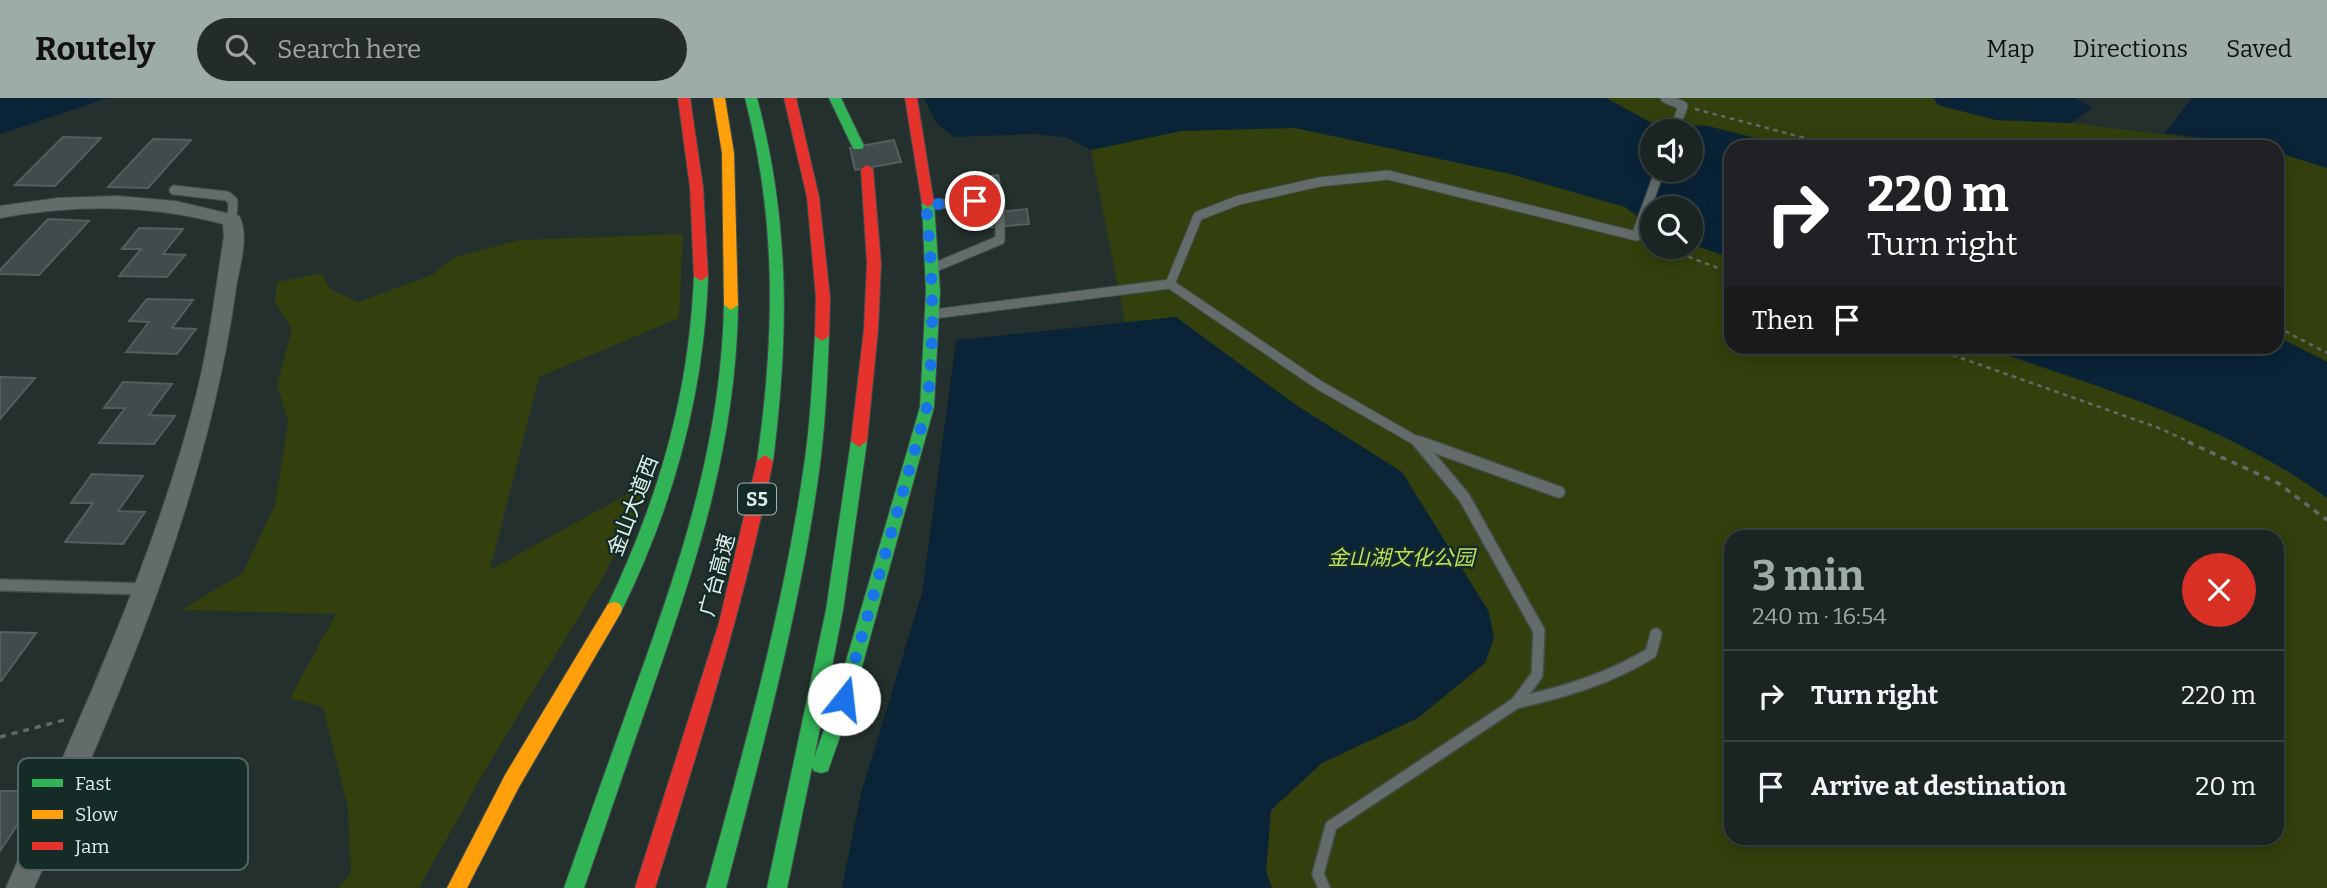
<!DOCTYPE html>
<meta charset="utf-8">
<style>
body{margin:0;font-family:Bitter,"Noto Sans SC",serif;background:#232c2a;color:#f1f3f6;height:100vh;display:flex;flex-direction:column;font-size:26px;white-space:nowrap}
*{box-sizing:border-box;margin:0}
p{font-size:23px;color:#9fa4a5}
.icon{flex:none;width:38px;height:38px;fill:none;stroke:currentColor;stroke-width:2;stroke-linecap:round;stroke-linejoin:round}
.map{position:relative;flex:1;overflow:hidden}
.side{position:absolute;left:1724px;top:432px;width:560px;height:315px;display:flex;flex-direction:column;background:#1a2422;border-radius:21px;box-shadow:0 4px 18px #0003,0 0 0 2px #384140}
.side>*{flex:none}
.top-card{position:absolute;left:1724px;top:42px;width:560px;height:214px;border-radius:21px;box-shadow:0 4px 18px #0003,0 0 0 2px #384140;background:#202124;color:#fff;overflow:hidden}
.tools{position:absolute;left:1640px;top:21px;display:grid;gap:14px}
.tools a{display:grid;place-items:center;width:63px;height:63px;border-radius:50%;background:#1a2422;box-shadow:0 4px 18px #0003,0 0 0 2px #384140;font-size:35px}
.pin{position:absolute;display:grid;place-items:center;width:60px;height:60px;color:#fff;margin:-30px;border:4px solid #fff;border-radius:50%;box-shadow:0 2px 7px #0007}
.me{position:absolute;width:77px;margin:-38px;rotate:16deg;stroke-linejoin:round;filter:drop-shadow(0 0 5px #0008)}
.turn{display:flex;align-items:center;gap:24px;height:147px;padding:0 28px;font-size:32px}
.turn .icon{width:91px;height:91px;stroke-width:2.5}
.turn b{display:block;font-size:49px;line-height:60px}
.then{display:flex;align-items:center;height:66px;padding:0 28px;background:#0003;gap:14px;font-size:26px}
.round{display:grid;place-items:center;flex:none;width:74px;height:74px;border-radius:37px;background:#232c2a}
.headline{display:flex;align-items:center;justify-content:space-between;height:119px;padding:0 28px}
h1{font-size:42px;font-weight:700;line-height:52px;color:#9eaca9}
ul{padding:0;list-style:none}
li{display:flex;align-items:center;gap:21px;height:91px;padding:0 28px;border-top:2px solid #384140}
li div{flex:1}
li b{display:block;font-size:26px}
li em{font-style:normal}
header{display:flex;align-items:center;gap:42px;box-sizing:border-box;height:98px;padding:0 35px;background:#9eaca9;color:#111}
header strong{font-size:33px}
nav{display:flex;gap:38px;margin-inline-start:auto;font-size:24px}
.search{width:490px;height:63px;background:#232c2a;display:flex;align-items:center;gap:18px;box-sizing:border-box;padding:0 24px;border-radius:38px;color:#9fa4a5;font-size:26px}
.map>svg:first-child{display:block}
</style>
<header>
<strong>Routely</strong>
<div class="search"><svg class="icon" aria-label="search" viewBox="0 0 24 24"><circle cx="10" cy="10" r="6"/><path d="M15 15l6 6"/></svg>Search here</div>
<nav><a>Map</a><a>Directions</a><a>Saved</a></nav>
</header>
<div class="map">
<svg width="2327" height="790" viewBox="0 0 2327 790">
<rect width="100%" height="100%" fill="#23302e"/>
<!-- green -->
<g fill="#333f0c" fill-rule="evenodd">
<path d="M924,0h1010l4,7 58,15 75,3 192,24h-532v199h546v-194l50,16v720h-1485l19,-95 61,-200 34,-253 169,-18 -34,-172 -24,-12 -30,-4 -83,3 -18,-14zM1652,33h38v39h-38zM1652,110h38v39h-38zM1731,439h546v301h-546z"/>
<path d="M683,136l-4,84 -140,59 -49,193 161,-89 -49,98 -113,184 -70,125h-81l13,-15 -3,-65 -25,-101 -33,-9 46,-84 -155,-4 62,-37 32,-68 13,-84 -11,-36 15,-56 -17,-27 2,-20 45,-9 8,16 28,13 74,-27 23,-18 64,-17z"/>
</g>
<!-- water -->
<g fill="#0a2337" fill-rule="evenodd">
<path d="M0,0h108l-108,36z"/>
<path d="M924,0h682l46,25 56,3 83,21h-60v111l-40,-14 -1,-36h-38v19l-27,-20 -115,-33 -215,-46 -114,3 -90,19 -24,-12 -30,-4 -83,3 -18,-14zM1652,33h38v39h-38z"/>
<path d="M1934,0h141l17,9 -21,16 -75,-3 -58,-15z"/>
<path d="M2192,0h135v70l-50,-16v-5l-112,-14z"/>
<path d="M1176,219l120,88 106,67 87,140 5,26 -9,25 -67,55 -96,45 -51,47 -5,62 6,16h-430l19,-95 61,-200 34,-253z"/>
<path d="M2277,238l50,26v136c-102,-75 -226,-110 -344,-151l294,-1z"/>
</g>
<!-- building -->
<g fill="#414b4c" stroke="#545e5e" stroke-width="2">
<path d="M63,39l38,1 -46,48 -40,-1z"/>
<path d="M153,41l38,1 -43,48 -40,-1z"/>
<path d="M894,42l7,22 -46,8 -5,-22z"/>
<path d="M998,77l3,16 -38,4 -2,-16z"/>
<path d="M1027,111l2,15 -58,5 -1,-14z"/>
<path d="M48,121l41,2 -50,54 -39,-1v-4z"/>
<path d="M139,130l44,1 -20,25 22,1 -18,22 -48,-1 22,-27h-19z"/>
<path d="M147,201l46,1 -21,28 24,1 -19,25 -51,-2 23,-30 -20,-1z"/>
<path d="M0,279l35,1 -35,41z"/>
<path d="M123,284l49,2 -23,31 26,1 -21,28 -55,-1 26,-35h-21z"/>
<path d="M92,376l51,2 -25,35 27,1 -22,32 -58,-2 28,-39h-22z"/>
<path d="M0,534l36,1 -35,48h-1z"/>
<path d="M0,693h40l-40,60z"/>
</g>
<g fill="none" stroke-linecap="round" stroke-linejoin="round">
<defs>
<g id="lane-far1">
<path d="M1665,0l18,8 -9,25"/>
<path d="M174,92l53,6 6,5 -1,19"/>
<path d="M926,107l74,-5v40l-67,28"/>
<path d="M934,216l236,-30"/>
<path d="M1418,343l7,2"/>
<path d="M1420,345l-101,-58 -149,-101 28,-68 41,-16 80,-18 69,-7 248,61 24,-66"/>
</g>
<g id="lane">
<path d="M1420,344l139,50"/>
<path d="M0,487l145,4"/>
<path d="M1516,605c48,-11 93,-24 135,-50l5,-19"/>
<path d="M1324,790l-6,-14 13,-48 185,-123 21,-28 2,-44 -75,-134 -46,-55"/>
</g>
<path id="street" d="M117,98l58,5 64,15c11,19 0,52 -3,72 -29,210 -116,408 -202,600h-28c70,-164 149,-326 192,-500 12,-50 18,-101 26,-152l-1,-12c-74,-20 -148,-20 -223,-6v-12l58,-8z"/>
<g id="fast">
<path d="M745,0h12c33,123 32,238 16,363l-8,6 -8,-6c18,-125 20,-240 -12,-363z"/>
<path d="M829,0h12l23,48 -2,3h-8l-2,-3z"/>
<path d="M928,101l6,4 6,88 -6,116 -81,292 -23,66 -2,6 -7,2 -7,-2 -2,-4 -25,121h-20l59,-278 25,-169 8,-6 8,6 -24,169 -29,148 21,-59 85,-292 6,-116 -4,-88z"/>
<path d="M701,173l7,5c-4,120 -35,231 -88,338l-6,2 -6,-2 -2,-5c52,-109 83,-212 88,-333z"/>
<path d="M731,202l7,5c-2,136 -39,250 -83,377 -24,69 -47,137 -71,206h-20c25,-70 50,-141 75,-211 45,-125 82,-238 85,-372z"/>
<path d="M822,233l7,5c-2,48 -4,96 -11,143 -20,139 -57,274 -92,409h-20c37,-135 75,-270 96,-409 8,-47 10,-95 13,-143z"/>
</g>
<g id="slow">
<path d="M713,0h12l9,55 4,152 -7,5 -7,-5 -2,-152z"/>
<path d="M614,504l6,2 2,5 -2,5 -101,173 -52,101h-20l58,-113 103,-171z"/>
</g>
<g id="jam">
<path d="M678,0h12l13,89 5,89 -7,5 -7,-5 -4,-89z"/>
<path d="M784,0h12l23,99 11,100 -1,39 -7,5 -7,-5 1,-39 -9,-100z"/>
<path d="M905,0h12l17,105 -6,4 -6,-4z"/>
<path d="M867,67l6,4 8,94 -3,66 -11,112 -8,6 -8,-6 13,-112 3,-66 -6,-94z"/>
<path d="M765,357l8,6c-29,145 -74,286 -118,427h-20l84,-265 38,-162z"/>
</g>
</defs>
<!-- lane-far1 casing -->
<use href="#lane-far1" stroke="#434e4d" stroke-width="11"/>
<!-- lane casing -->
<use href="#lane" stroke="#434e4d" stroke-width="14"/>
<!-- street casing -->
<use href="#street" stroke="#434e4d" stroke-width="2"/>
<!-- fast casing -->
<use href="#fast" stroke="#434e4d" stroke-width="2"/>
<!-- slow casing -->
<use href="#slow" stroke="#434e4d" stroke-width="2"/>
<!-- jam casing -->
<use href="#jam" stroke="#434e4d" stroke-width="2"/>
<!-- path-far1 -->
<g stroke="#616b69" stroke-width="2.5" stroke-dasharray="4.5 4.5" stroke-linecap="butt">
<path d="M1695,11l144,38"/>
<path d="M1663,149l68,26"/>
<path d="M2277,229l50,26"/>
<path d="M1927,248l232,82 33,15"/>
</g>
<!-- path -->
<g stroke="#616b69" stroke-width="3.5" stroke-dasharray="6 6" stroke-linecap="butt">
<path d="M2188,344l90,41 49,37"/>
<path d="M0,639l68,-18"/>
</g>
<!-- lane-far1 -->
<use href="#lane-far1" stroke="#636c6a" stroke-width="9"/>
<!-- lane -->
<use href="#lane" stroke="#636c6a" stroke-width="11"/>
<!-- street -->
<use href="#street" fill="#636c6a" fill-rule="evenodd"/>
<!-- fast -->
<use href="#fast" fill="#30b455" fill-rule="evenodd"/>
<!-- slow -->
<use href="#slow" fill="#ff9f0a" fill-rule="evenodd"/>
<!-- jam -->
<use href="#jam" fill="#e5322d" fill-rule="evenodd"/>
</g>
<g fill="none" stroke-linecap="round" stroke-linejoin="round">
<!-- route -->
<path stroke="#1a73e8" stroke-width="12" stroke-dasharray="0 21.6" d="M844,601l83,-292c8,-68 6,-134 -1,-202l49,-4"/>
</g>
<g text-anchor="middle" stroke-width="5" stroke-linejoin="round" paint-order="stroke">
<!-- shield labels -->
<rect fill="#142b27" stroke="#a3b4b0" stroke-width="2" x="738" y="385.5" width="38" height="31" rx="5"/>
<g font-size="19" font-weight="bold" fill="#e0eeeb">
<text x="757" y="408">S5</text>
</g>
<!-- street labels -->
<g font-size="21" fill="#e0eeeb" stroke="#142b27">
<text transform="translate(633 408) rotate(-69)" y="7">金山大道西</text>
<text transform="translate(717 477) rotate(-75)" y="7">广台高速</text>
</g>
<!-- park labels -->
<g font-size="21" font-style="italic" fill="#c0df5d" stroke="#142b27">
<text x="1401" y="467">金山湖文化公园</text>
</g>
</g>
<!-- legend -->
<rect x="18" y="660" width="230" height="112" rx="10" fill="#142b27" stroke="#516662" stroke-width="2"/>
<rect x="32" y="681" width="31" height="8" fill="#30b455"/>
<rect x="32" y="712" width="31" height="9" fill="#ff9f0a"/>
<rect x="32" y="744" width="31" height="8" fill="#e5322d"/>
<g font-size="19" fill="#e0eeeb">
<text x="75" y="692">Fast</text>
<text x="75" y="723">Slow</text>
<text x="75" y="755">Jam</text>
</g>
</svg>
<div class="tools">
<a><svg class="icon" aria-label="sound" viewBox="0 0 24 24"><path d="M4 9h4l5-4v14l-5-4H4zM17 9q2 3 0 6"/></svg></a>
<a><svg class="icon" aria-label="search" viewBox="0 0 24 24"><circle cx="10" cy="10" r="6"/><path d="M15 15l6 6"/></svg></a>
</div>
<div class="pin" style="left:975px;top:103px;background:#d93025"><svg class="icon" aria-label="arrive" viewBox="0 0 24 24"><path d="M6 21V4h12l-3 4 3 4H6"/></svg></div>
<svg class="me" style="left:844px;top:601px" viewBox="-20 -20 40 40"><circle r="19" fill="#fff"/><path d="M0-13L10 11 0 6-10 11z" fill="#1a73e8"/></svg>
<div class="top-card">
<div class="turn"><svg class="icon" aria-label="right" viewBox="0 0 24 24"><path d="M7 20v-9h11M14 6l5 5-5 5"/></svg><div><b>220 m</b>Turn right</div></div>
<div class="then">Then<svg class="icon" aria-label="arrive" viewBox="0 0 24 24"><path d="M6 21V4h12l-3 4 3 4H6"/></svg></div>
</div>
<section class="side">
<div class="headline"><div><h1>3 min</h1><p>240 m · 16:54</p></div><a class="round" style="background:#d93025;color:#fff"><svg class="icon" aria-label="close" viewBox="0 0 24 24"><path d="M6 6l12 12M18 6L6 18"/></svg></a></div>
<ul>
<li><svg class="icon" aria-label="right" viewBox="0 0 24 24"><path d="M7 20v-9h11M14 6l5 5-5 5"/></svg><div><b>Turn right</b></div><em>220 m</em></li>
<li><svg class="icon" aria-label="arrive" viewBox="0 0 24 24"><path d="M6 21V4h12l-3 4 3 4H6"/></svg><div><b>Arrive at destination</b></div><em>20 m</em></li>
</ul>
</section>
</div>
